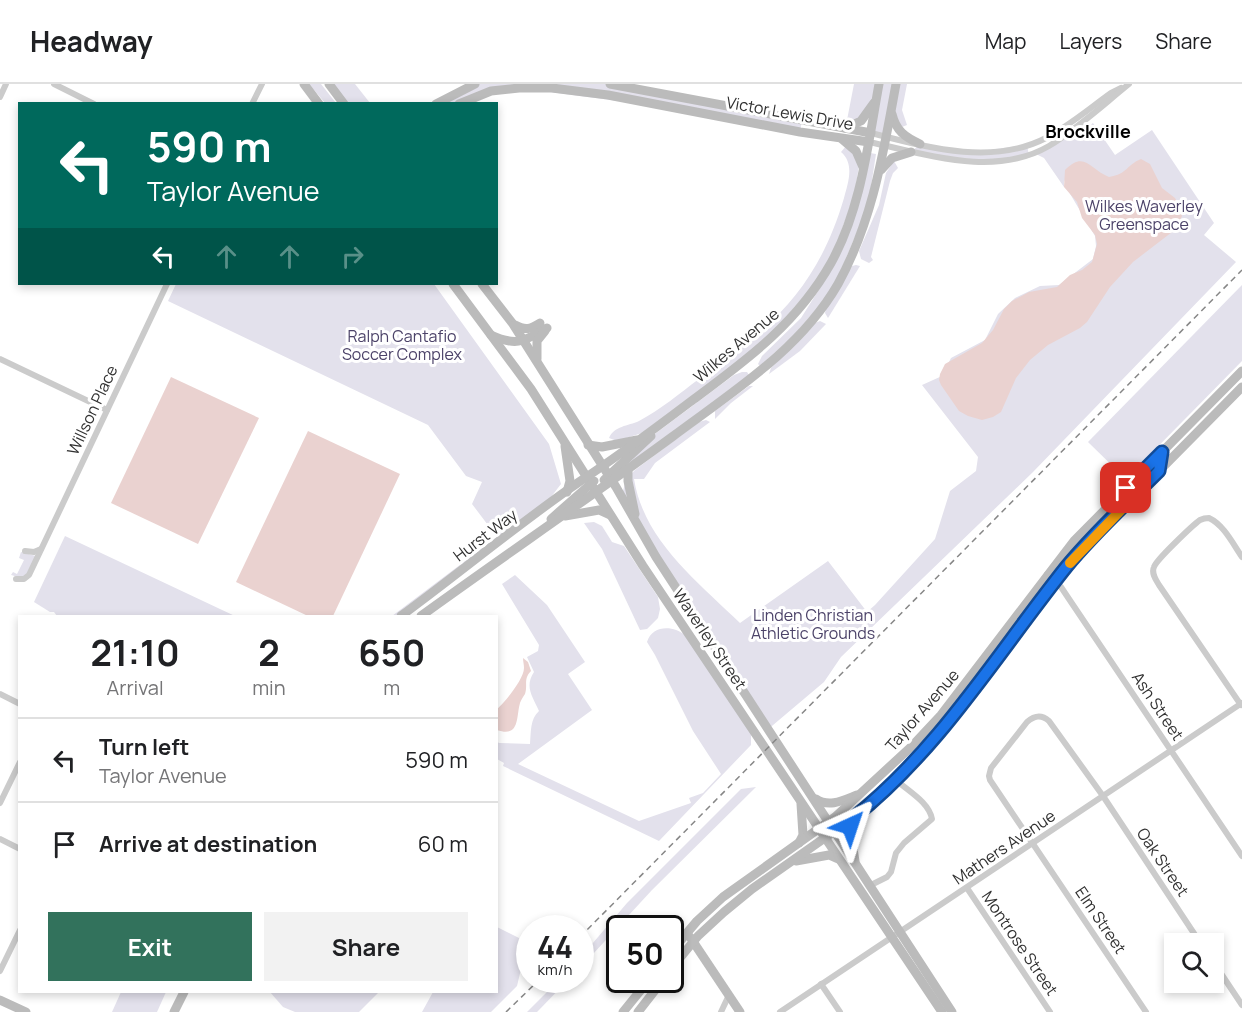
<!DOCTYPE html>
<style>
body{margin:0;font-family:Manrope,sans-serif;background:#f2f2f2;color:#202124;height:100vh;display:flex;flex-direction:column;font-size:22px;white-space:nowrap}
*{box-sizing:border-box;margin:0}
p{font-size:20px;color:#757577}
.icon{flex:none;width:33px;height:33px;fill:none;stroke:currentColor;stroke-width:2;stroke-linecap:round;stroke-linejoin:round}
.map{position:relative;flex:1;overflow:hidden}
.panel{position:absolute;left:18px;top:531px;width:480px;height:378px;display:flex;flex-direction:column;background:#fff;border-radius:0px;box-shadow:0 3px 9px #0003}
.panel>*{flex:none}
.top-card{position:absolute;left:18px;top:18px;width:480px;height:183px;border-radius:0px;box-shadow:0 3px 9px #0003;background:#00695c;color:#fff;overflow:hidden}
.tools{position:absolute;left:1164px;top:849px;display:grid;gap:12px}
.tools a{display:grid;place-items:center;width:60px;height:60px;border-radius:0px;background:#fff;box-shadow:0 3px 9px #0003;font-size:30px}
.speed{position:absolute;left:516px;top:831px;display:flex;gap:12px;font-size:30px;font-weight:700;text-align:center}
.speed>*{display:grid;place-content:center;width:78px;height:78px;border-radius:50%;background:#fff;box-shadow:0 3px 9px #0003;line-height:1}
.speed small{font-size:15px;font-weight:400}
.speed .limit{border:3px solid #111;border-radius:9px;background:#fff;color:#111}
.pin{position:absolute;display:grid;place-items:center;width:51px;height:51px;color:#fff;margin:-26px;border-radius:12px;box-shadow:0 3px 9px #0006}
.me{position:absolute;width:66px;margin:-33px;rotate:42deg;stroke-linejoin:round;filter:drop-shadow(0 0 4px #0008)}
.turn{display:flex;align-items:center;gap:21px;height:126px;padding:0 30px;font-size:27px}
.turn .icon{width:78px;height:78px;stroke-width:2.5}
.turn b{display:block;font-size:42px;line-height:51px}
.lanes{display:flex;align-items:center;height:57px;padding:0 30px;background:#0003;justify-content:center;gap:30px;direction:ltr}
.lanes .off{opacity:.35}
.eta{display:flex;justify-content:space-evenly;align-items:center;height:102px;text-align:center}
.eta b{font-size:36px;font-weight:700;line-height:42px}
.cta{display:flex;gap:12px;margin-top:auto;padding:12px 30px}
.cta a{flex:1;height:69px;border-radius:0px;background:#32725c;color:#fff;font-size:24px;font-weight:700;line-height:69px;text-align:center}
.cta a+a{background:#f2f2f2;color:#202124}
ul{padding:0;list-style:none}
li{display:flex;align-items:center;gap:18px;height:84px;padding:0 30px;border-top:2px solid #e0e0e0}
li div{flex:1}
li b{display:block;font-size:22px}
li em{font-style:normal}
header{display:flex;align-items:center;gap:36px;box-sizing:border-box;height:84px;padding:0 30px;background:#fff;border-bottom:2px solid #e0e0e0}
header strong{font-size:28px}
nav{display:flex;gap:33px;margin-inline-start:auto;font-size:21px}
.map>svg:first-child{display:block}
</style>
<header>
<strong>Headway</strong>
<nav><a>Map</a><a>Layers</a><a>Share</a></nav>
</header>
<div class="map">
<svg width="1242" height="928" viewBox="0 0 1242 928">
<rect width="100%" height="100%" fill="#fff"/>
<!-- green -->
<g fill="#e3e1ec">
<path d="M309,0h12l15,19h-11z"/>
<path d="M329,0h26l15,19h-26z"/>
<path d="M475,0h135l192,36 -2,12 -136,-25 -145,-19 -60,15 -23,1z"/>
<path d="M854,0h53l-5,26 5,15 -10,4 -3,-7 -8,15 -15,-4 5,-31 -26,25 -3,-7z"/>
<path d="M1093,39l22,32 37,-25 62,93 -10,12 32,27 -203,210 -192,185 -17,25 -58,49 -144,-236 4,-16 9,-9 64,-48 7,-2 4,2 -55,41 -11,16h-10c10,62 64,103 106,144l88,-62 39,51 8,-7 60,-66 15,-48 26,-20 2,-14 -56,-72 20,-9 9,-18 34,-18 13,-26 17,-16 25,-12 19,-1 34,-26 3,-13 -1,-10 -26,-44 -5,-12v7l-20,-29 -10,-5 40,-26 5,6z"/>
<path d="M920,60l51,8 56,-7 2,10 -35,7 -83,-10z"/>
<path d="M846,62l5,3 8,17 -5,30 -22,60 -19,30 -51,58 -120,89 -25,8 -8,-3c5,-12 19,-12 30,-17 21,-11 41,-28 60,-42 73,-51 119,-92 145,-181 4,-15 11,-34 -3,-46z"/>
<path d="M870,69l6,1 -8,52 -30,71 -14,24 -32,36 -32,29 -2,-2 4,-8 39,-38 31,-49z"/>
<path d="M894,77l4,7 -5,5 -3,8 -19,76 2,3 -4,3 -8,-4 -2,-8 20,-46 7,-32z"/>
<path d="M856,181l4,1 -32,52 -3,-5 1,-4 26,-43z"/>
<path d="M176,200h258l115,160 12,40 -10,13 1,2 -157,117h-3l105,-79 -25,-33 10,-22 -16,-6 -38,-51 -260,-124z"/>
<path d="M1242,201v76l-116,118 -38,-37z"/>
<path d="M820,237l6,3 -26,27 -31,23 2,-6 44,-45z"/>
<path d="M742,288h5l2,3 -131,98 10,-19 106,-79z"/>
<path d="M749,302h4l-22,17 -16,16v-8z"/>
<path d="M594,438l8,4 10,16 12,4 34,51 2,12 -2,9 -11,11 -7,1 -38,-81 -18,-26z"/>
<path d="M65,452l155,73 15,7h-178l-3,-4h-4l-16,-10z"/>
<path d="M21,468l15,4 -9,18 -5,4 -11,-3 2,-3 4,2 7,-14 -5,-2z"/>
<path d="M515,491l32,30 38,57 -17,12 24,36 -74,54 121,57 52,-18 -2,-5 14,-5 18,-19 -28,-43 -38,-76 -8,-13c5,-17 26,-17 38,-7l66,98v12l-92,96 -156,-75 1,-3 -7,-4 -1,-18 3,2 31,1c1,-12 0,-25 9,-33 -6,-14 -15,-24 -5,-39l-7,-15 11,-6 1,-6 -37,-61z"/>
<path d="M756,703l-104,103 -71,77v-10l46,-54 114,-114z"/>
<path d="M497,843l32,16v21l-8,5 -4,17 -26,26h-69l11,-20h63z"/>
<path d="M559,896h9l-31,32h-10z"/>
<path d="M121,908h45l-9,20h-45z"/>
<path d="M270,908h109l-20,20h-64l-12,-5z"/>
</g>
<!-- water -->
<g fill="#ead2d0">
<path d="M1141,75l9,5 12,24 13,10 5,9 2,9 -6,13 -43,33 -23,25 -23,35 -7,6 -32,17 -18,15 -14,18 -15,34 -8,5 -11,3 -14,-4 -9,-5 -18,-26 -2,-5 1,-6 5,-10 37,-21 11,-13 11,-21 8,-8 17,-9 28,-5 13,-12 12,-5 10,-8 5,-18 -2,-9 -13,-17 -5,-16 -13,-15 1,-17c20,-20 25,0 44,7 19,-3 17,-12 32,-18z"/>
<path d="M171,293l88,41 -61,126 -87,-41z"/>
<path d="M308,347l92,43 -67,142h-25l-72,-34z"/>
<path d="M523,574l5,4 3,9c-8,8 -3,14 -6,23 -2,3 -4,6 -5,9 -4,14 0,35 -23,27v-21c8,-7 27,-30 27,-41 0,-3 -1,-7 -1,-10z"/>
</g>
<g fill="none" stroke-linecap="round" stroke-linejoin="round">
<!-- street -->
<g stroke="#cbcbcb" stroke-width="6">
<path d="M54,0l40,20"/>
<path d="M0,13l6,-13"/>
<path d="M252,20l10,-20"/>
<path d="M871,49c55,14 121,33 175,5 23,-12 44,-30 65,-45l10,-5"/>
<path d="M869,58c57,12 125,36 180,4 28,-17 54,-41 80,-62"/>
<path d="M0,275l107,51"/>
<path d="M25,467l9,1 7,-3"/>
<path d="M1047,490l14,13 8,12 173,257"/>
<path d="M16,495h8l5,-4 138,-291"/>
<path d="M0,610l20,10"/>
<path d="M1241,621l-82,-120c-3,-5 -8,-12 -5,-18 2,-7 39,-42 46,-47 2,-1 7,-2 9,-2 15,7 24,26 33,39"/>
<path d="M0,719l20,-41"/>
<path d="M0,755l20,10"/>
<path d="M869,802l18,-9 4,-5 5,-19 8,-10 28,-24c-3,-17 -24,-28 -36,-39"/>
<path d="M967,804l83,124"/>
<path d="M1214,879l28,42"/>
<path d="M0,887l20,-41"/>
<path d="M821,900l19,28"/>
<path d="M721,928l8,-17"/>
<path d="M780,928l462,-309"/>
<path d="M1146,928l-156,-232 -1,-4 2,-8 36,-46c7,-6 14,-8 22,-1l54,75 98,148"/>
</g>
<!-- secondary -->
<g stroke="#bbb" stroke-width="9">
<path d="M304,0l15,20"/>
<path d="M329,0l15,20"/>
<path d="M610,0l261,49"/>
<path d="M436,20l39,-20"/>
<path d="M459,20l32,-13 28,-3h33l56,7 192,37 69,10"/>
<path d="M892,30c4,17 13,23 28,30"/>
<path d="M845,44l16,-7 13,-18"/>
<path d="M842,55l14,12 7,16"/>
<path d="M881,86l11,-12 19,-6"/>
<path d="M453,200l78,105 112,177 299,446"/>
<path d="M482,200l31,40 24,38 79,125 40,70 296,455"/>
<path d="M515,241c11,6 15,4 25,-2"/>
<path d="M491,251c26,12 33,6 56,-7"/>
<path d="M537,275v-18l8,-10"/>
<path d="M588,361l14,2 35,-7"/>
<path d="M565,362l5,35 -3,11"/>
<path d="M628,385v12l7,33"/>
<path d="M604,396l47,-44"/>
<path d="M565,432l34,-6 11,5"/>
<path d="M551,435l43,-38"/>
<path d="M401,532c60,-44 117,-92 178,-134 38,-25 74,-52 111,-80 55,-41 106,-77 141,-139 30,-54 37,-119 48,-179"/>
<path d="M421,532c83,-60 168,-118 251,-179 60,-45 128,-87 166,-153 35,-64 45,-130 58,-200"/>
<path d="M816,715c13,9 28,1 41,-4"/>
<path d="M853,734l-3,12 5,31"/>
<path d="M799,759l4,-8 -2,-31"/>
<path d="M796,777l33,-6 9,4"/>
<path d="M690,853l50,75"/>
<path d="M670,869l27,-32 26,-24 112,-80 77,-71 29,-31 133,-174 168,-170"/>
<path d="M670,886l28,-34 26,-24 28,-23 101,-71 56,-51 40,-45 135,-175 158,-160"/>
<path d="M0,916l26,12"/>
<path d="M174,928l10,-20"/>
<path d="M623,928l26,-32"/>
<path d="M638,928l25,-32"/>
</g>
<!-- rail -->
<g stroke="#868686" stroke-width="1.5" stroke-dasharray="6 4.5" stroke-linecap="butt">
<path d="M580,853l662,-667"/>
<path d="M506,928l33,-32"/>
</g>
</g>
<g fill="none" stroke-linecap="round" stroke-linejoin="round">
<defs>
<path id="route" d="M850,742l3,-8c88,-70 145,-166 214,-252 28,-34 61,-64 92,-95l3,-19 -36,36"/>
</defs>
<!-- route casing -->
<use href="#route" stroke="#114b97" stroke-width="15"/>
<!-- route -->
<use href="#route" stroke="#1a73e8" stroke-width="10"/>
<!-- slow -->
<path stroke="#f59e0b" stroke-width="10" d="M1070,479l75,-78"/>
</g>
<g text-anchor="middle" stroke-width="6" stroke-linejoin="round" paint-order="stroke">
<!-- street labels -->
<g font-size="16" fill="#313131" stroke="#fff">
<text transform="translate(790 29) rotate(10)" y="6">Victor Lewis Drive</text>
<text transform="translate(736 261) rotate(-40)" y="6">Wilkes Avenue</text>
<text transform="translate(92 326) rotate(-65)" y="6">Willson Place</text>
<text transform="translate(485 451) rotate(-37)" y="6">Hurst Way</text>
<text transform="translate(710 555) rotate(56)" y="6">Waverley Street</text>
<text transform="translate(1158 622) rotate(56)" y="6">Ash Street</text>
<text transform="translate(922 626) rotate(-49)" y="6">Taylor Avenue</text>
<text transform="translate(1004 763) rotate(-34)" y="6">Mathers Avenue</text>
<text transform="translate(1163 778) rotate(56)" y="6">Oak Street</text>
<text transform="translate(1101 836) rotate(56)" y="6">Elm Street</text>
<text transform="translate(1020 859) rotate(56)" y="6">Montrose Street</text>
</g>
<!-- park labels -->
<g font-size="16" fill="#4c4369" stroke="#fff">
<text x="1144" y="128">Wilkes Waverley<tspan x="1144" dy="18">Greenspace</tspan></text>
<text x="402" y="258">Ralph Cantafio<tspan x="402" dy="18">Soccer Complex</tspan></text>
<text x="813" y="537">Linden Christian<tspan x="813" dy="18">Athletic Grounds</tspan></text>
</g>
<!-- neighbourhood labels -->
<g font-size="18" font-weight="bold" fill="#000" stroke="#fff">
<text x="1088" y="54">Brockville</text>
</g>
</g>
</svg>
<div class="tools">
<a><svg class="icon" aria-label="search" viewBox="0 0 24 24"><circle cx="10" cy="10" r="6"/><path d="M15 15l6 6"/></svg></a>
</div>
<div class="speed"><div>44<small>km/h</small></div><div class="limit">50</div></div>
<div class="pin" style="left:1126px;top:404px;background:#d93025"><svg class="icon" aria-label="arrive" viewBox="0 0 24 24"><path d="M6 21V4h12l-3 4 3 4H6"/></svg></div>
<svg class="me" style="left:850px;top:742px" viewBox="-20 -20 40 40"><path d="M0-17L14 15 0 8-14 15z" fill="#1a73e8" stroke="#fff" stroke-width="4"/></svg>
<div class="top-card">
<div class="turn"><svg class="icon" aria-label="left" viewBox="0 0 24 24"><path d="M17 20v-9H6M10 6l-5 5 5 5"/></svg><div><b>590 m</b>Taylor Avenue</div></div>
<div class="lanes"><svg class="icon" aria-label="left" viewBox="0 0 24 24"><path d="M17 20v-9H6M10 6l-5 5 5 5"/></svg><svg class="icon off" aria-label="ahead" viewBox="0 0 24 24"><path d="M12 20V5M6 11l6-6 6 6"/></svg><svg class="icon off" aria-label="ahead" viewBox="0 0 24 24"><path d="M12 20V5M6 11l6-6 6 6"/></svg><svg class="icon off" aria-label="right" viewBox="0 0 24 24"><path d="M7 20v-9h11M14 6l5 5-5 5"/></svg></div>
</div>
<section class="panel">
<div class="eta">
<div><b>21:10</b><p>Arrival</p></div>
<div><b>2</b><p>min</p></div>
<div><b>650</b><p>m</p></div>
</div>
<ul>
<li><svg class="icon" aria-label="left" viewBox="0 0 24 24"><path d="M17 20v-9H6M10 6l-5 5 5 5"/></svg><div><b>Turn left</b><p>Taylor Avenue</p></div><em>590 m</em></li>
<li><svg class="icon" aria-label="arrive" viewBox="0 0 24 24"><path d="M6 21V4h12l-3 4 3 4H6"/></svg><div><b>Arrive at destination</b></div><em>60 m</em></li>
</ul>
<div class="cta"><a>Exit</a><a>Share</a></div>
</section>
</div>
